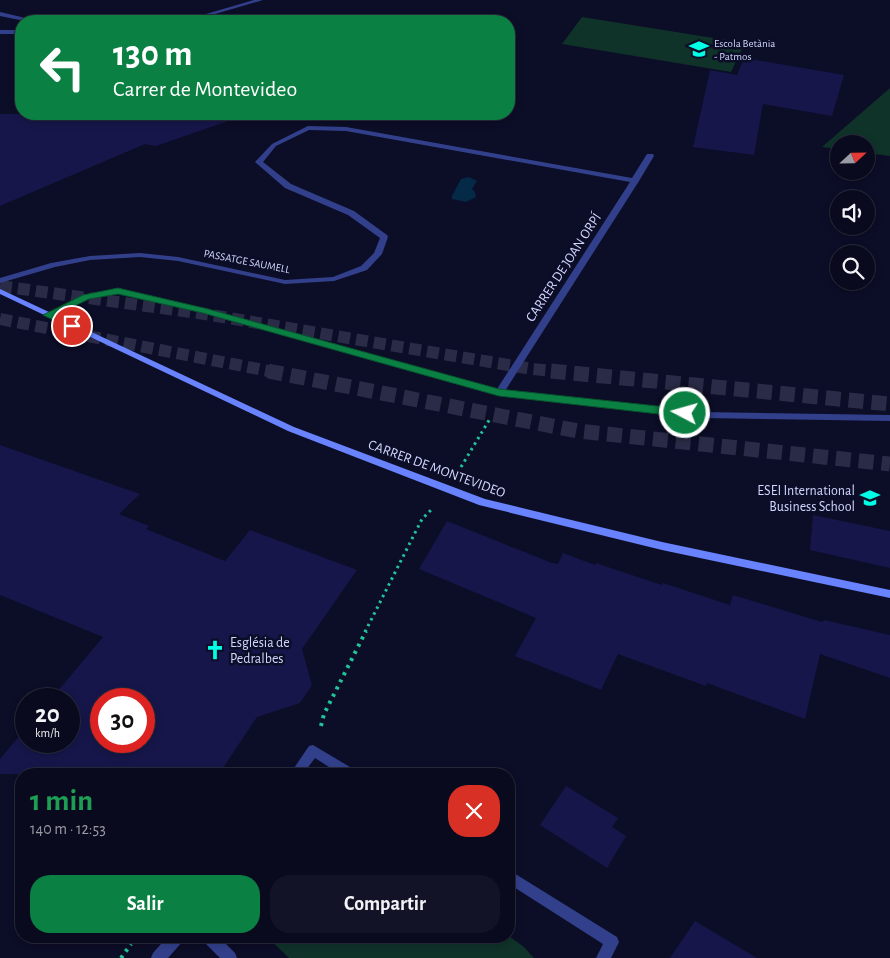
<!DOCTYPE html>
<html lang="es">
<meta charset="utf-8">
<style>
body{margin:0;font-family:"Alegreya Sans",sans-serif;background:#121326;color:#f1f3f6;height:100vh;display:flex;flex-direction:column;font-size:19px;white-space:nowrap}
*{box-sizing:border-box;margin:0}
p{font-size:16px;color:#999aa4}
.icon{flex:none;width:28px;height:28px;fill:none;stroke:currentColor;stroke-width:2;stroke-linecap:round;stroke-linejoin:round}
.map{position:relative;flex:1;overflow:hidden}
.side{position:absolute;left:15px;top:768px;width:500px;height:175px;display:flex;flex-direction:column;background:#090a1d;border-radius:20px;box-shadow:0 2px 8px #0003,0 0 0 1px #292b3b}
.side>*{flex:none}
.top-card{position:absolute;left:15px;top:15px;width:500px;height:105px;border-radius:20px;box-shadow:0 2px 8px #0003,0 0 0 1px #292b3b;background:#0b8043;color:#fff;overflow:hidden}
.needle{width:32px;rotate:68deg}
.controls{position:absolute;left:830px;top:135px;display:grid;gap:10px}
.controls a{display:grid;place-items:center;width:45px;height:45px;border-radius:50%;background:#090a1d;box-shadow:0 2px 8px #0003,0 0 0 1px #292b3b;font-size:25px}
.speed{position:absolute;left:15px;top:688px;display:flex;gap:10px;font-size:25px;font-weight:700;text-align:center}
.speed>*{display:grid;place-content:center;width:65px;height:65px;border-radius:50%;background:#090a1d;box-shadow:0 2px 8px #0003,0 0 0 1px #292b3b;line-height:1}
.speed small{font-size:12px;font-weight:400}
.speed .limit{border:8px solid #d22;background:#fff;color:#111}
.pin{position:absolute;display:grid;place-items:center;width:42px;height:42px;color:#fff;margin:-21px;border:2px solid #fff;border-radius:50%;box-shadow:0 1px 5px #0007}
.me{position:absolute;width:55px;margin:-28px;rotate:276deg;stroke-linejoin:round;filter:drop-shadow(0 0 4px #0008)}
.turn{display:flex;align-items:center;gap:18px;height:105px;padding:0 15px;font-size:22px}
.turn .icon{width:65px;height:65px;stroke-width:2.5}
.turn b{display:block;font-size:35px;line-height:42px}
.round{display:grid;place-items:center;flex:none;width:52px;height:52px;border-radius:20px;background:#121326}
.overview{display:flex;align-items:center;justify-content:space-between;height:85px;padding:0 15px}
h1{font-size:30px;font-weight:600;line-height:38px;color:#1e9e55}
.primary-button{display:flex;gap:10px;margin-top:auto;padding:10px 15px}
.primary-button a{flex:1;height:58px;border-radius:20px;background:#0b8043;color:#fff;font-size:20px;font-weight:600;line-height:58px;text-align:center}
.primary-button a+a{background:#121326;color:#f1f3f6}
.map>svg:first-child{display:block}
</style>
<div class="map">
<svg width="890" height="958" viewBox="0 0 890 958">
<rect width="100%" height="100%" fill="#0c0d27"/>
<!-- green -->
<g fill="#0f3229">
<path d="M582,17l163,26 -14,29 -169,-28z"/>
<path d="M890,88v68l-24,-3v-9h-27v5l-17,-2z"/>
<path d="M266,936h243l15,11 10,11h-245z"/>
</g>
<!-- water -->
<path fill="#042a48" d="M469,177l8,4 -5,8 3,3 1,5 -10,5 -14,-3v-3l9,-17z"/>
<!-- building -->
<g fill="#16164a" fill-rule="evenodd">
<path d="M744,58l100,17 -12,41 -69,-12 -9,51 -61,-8 17,-77 27,5z"/>
<path d="M0,114h233l1,5 -78,27 -11,-2 -145,62z"/>
<path d="M0,445l140,49 -21,20 30,12 -3,3 79,32 25,-31 107,40 -55,79 10,36 -12,18 -43,14 -38,57h-219v-15l26,-31v13h43v-42h-18l52,-62 -103,-42zM101,699h43v42h-43z"/>
<path d="M813,515l77,16v37l-80,-18z"/>
<path d="M447,521l105,42 6,1 5,-11 32,12 1,-2 66,22 1,-2 67,22 3,-10 89,27 2,-2 66,15v43l-70,-24 -15,65 -98,-36 -1,3 -88,-32 -17,36 -86,-34 21,-38 -117,-49z"/>
<path d="M566,786l52,32 -6,9 14,9 -19,32 -67,-43z"/>
<path d="M695,921l62,37h-87z"/>
</g>
<g fill="none" stroke-linecap="round" stroke-linejoin="round">
<!-- highway-tunnel-far1 -->
<g stroke="#2a2b47" stroke-width="12" stroke-dasharray="12 6" stroke-linecap="butt">
<path d="M0,286l205,28 327,55 32,3"/>
<path d="M0,319l274,53"/>
</g>
<!-- highway-tunnel -->
<g stroke="#2a2b47" stroke-width="15" stroke-dasharray="15 8" stroke-linecap="butt">
<path d="M268,371l310,60 312,33"/>
<path d="M551,371l339,33"/>
</g>
<!-- path-far1 -->
<g stroke="#21c49a" stroke-width="3" stroke-dasharray="2.5 4" stroke-linecap="butt">
<path d="M461,467l30,-50"/>
<path d="M365,632l57,-113 9,-9"/>
</g>
<!-- path -->
<g stroke="#21c49a" stroke-width="4" stroke-dasharray="3 5" stroke-linecap="butt">
<path d="M321,726l3,-12 42,-83"/>
<path d="M121,958l10,-14"/>
</g>
<!-- lane -->
<g fill="#32408b" fill-rule="evenodd">
<path d="M254,0h9l-72,21h-9z"/>
<path d="M0,12l34,8 1,1h-10l-25,-5z"/>
<rect x="0" y="30" width="21" height="4"/>
</g>
<!-- street -->
<g fill="#32408b" fill-rule="evenodd">
<path d="M308,126l38,1 286,51 15,-24h6l1,2 -15,25 -134,210 198,21 187,3v6l-187,-3 -204,-22 -296,-83 -85,-20 -30,6 -37,18 -3,1 -4,-3 39,-20 35,-6 90,20 289,80 133,-207 -284,-51 -37,-1 -33,16 -13,16 28,22 63,27 33,24 1,2 -6,17 -15,16 -33,11 -49,3 -107,-23 -38,-4 -50,3 -35,7 -55,16v-5l51,-15 39,-7 50,-3 38,4 107,23 48,-3 28,-11 13,-13 6,-15 -32,-23 -63,-27 -30,-26 17,-18z"/>
<path d="M313,745l42,25 2,4h-17l-25,-16 -12,16h-13l19,-28z"/>
<path d="M509,870l108,67 2,5 -8,16h-15l7,-14 -94,-60z"/>
<path d="M168,936h17l-2,5 -15,17h-17l2,-5z"/>
<path d="M201,936h17l17,17 2,5h-17l-17,-17z"/>
</g>
<!-- secondary -->
<path fill="#6983ff" fill-rule="evenodd" d="M0,289l294,138 191,72 177,43 228,48v8l-228,-48 -183,-45 -191,-74 -288,-137z"/>
</g>
<!-- route -->
<path fill="#0b8043" stroke="#07532c" d="M118,288l90,21 291,80 186,20 5,4 -5,4 -186,-21 -296,-83 -85,-19 -29,5 -33,16 20,9v4h-7l-26,-13 40,-20z"/>
<!-- icons -->
<defs>
<symbol id="school-bare" viewBox="-9 -9 18 18"><path d="M0-5L7-2L0 1L-7-2ZM-4 1L0 2.5L4 1V4Q0 6-4 4Z" fill="#00fde5" stroke="#0c0d27" stroke-width="2.5" paint-order="stroke"/></symbol>
<symbol id="university-bare" viewBox="-9 -9 18 18"><path d="M0-5L7-2L0 1L-7-2ZM-4 1L0 2.5L4 1V4Q0 6-4 4Z" fill="#00fde5" stroke="#0c0d27" stroke-width="2.5" paint-order="stroke"/></symbol>
<symbol id="church-bare" viewBox="-9 -9 18 18"><path d="M-1.2-6h2.4v3.5h3.3v2.4h-3.3V6h-2.4V-.1h-3.3v-2.4h3.3Z" fill="#00fde5" stroke="#0c0d27" stroke-width="2.5" paint-order="stroke"/></symbol>
</defs>
<g fill-rule="evenodd">
<use href="#school-bare" x="685" y="35" width="28" height="28"/>
<use href="#university-bare" x="856" y="484" width="28" height="28"/>
<use href="#church-bare" x="201" y="636" width="28" height="28"/>
</g>
<g text-anchor="middle" stroke-width="5" stroke-linejoin="round" paint-order="stroke">
<!-- far-poi labels -->
<g font-size="11" fill="#d2d6ff" stroke="#0c0d27" text-anchor="start">
<text x="714" y="47">Escola Betània<tspan x="714" dy="13">- Patmos</tspan></text>
</g>
<!-- far-street labels -->
<g font-size="11" fill="#d2d6ff" stroke="#0c0d27">
<text transform="translate(247 261) rotate(11)" y="4">PASSATGE SAUMELL</text>
</g>
<!-- street labels -->
<g font-size="14" fill="#d2d6ff" stroke="#0c0d27">
<text transform="translate(563 267) rotate(-57)" y="5">CARRER DE JOAN ORPÍ</text>
<text transform="translate(437 468) rotate(20)" y="5">CARRER DE MONTEVIDEO</text>
</g>
<!-- poi labels -->
<g font-size="14" fill="#d2d6ff" stroke="#0c0d27" text-anchor="end">
<text x="855" y="495">ESEI International<tspan x="855" dy="16">Business School</tspan></text>
<text x="230" y="647" text-anchor="start">Església de<tspan x="230" dy="16">Pedralbes</tspan></text>
</g>
</g>
</svg>
<div class="controls">
<a><svg class="needle" viewBox="-14 -14 28 28"><path d="M0-13l5 13h-10z" fill="#e53935"/><path d="M0 13l5-13h-10z" fill="#999aa4"/></svg></a>
<a><svg class="icon" aria-label="sound" viewBox="0 0 24 24"><path d="M4 9h4l5-4v14l-5-4H4zM17 9q2 3 0 6"/></svg></a>
<a><svg class="icon" aria-label="search" viewBox="0 0 24 24"><circle cx="10" cy="10" r="6"/><path d="M15 15l6 6"/></svg></a>
</div>
<div class="speed"><div>20<small>km/h</small></div><div class="limit">30</div></div>
<div class="pin" style="left:72px;top:326px;background:#d93025"><svg class="icon" aria-label="arrive" viewBox="0 0 24 24"><path d="M6 21V4h12l-3 4 3 4H6"/></svg></div>
<svg class="me" style="left:685px;top:413px" viewBox="-20 -20 40 40"><circle r="17" fill="#0b8043" stroke="#fff" stroke-width="3"/><path d="M0-11L8 9 0 5-8 9z" fill="#fff"/></svg>
<div class="top-card">
<div class="turn"><svg class="icon" aria-label="left" viewBox="0 0 24 24"><path d="M17 20v-9H6M10 6l-5 5 5 5"/></svg><div><b>130 m</b>Carrer de Montevideo</div></div>
</div>
<section class="side">
<div class="overview"><div><h1>1 min</h1><p>140 m · 12:53</p></div><a class="round" style="background:#d93025;color:#fff"><svg class="icon" aria-label="close" viewBox="0 0 24 24"><path d="M6 6l12 12M18 6L6 18"/></svg></a></div>
<div class="primary-button"><a>Salir</a><a>Compartir</a></div>
</section>
</div>
